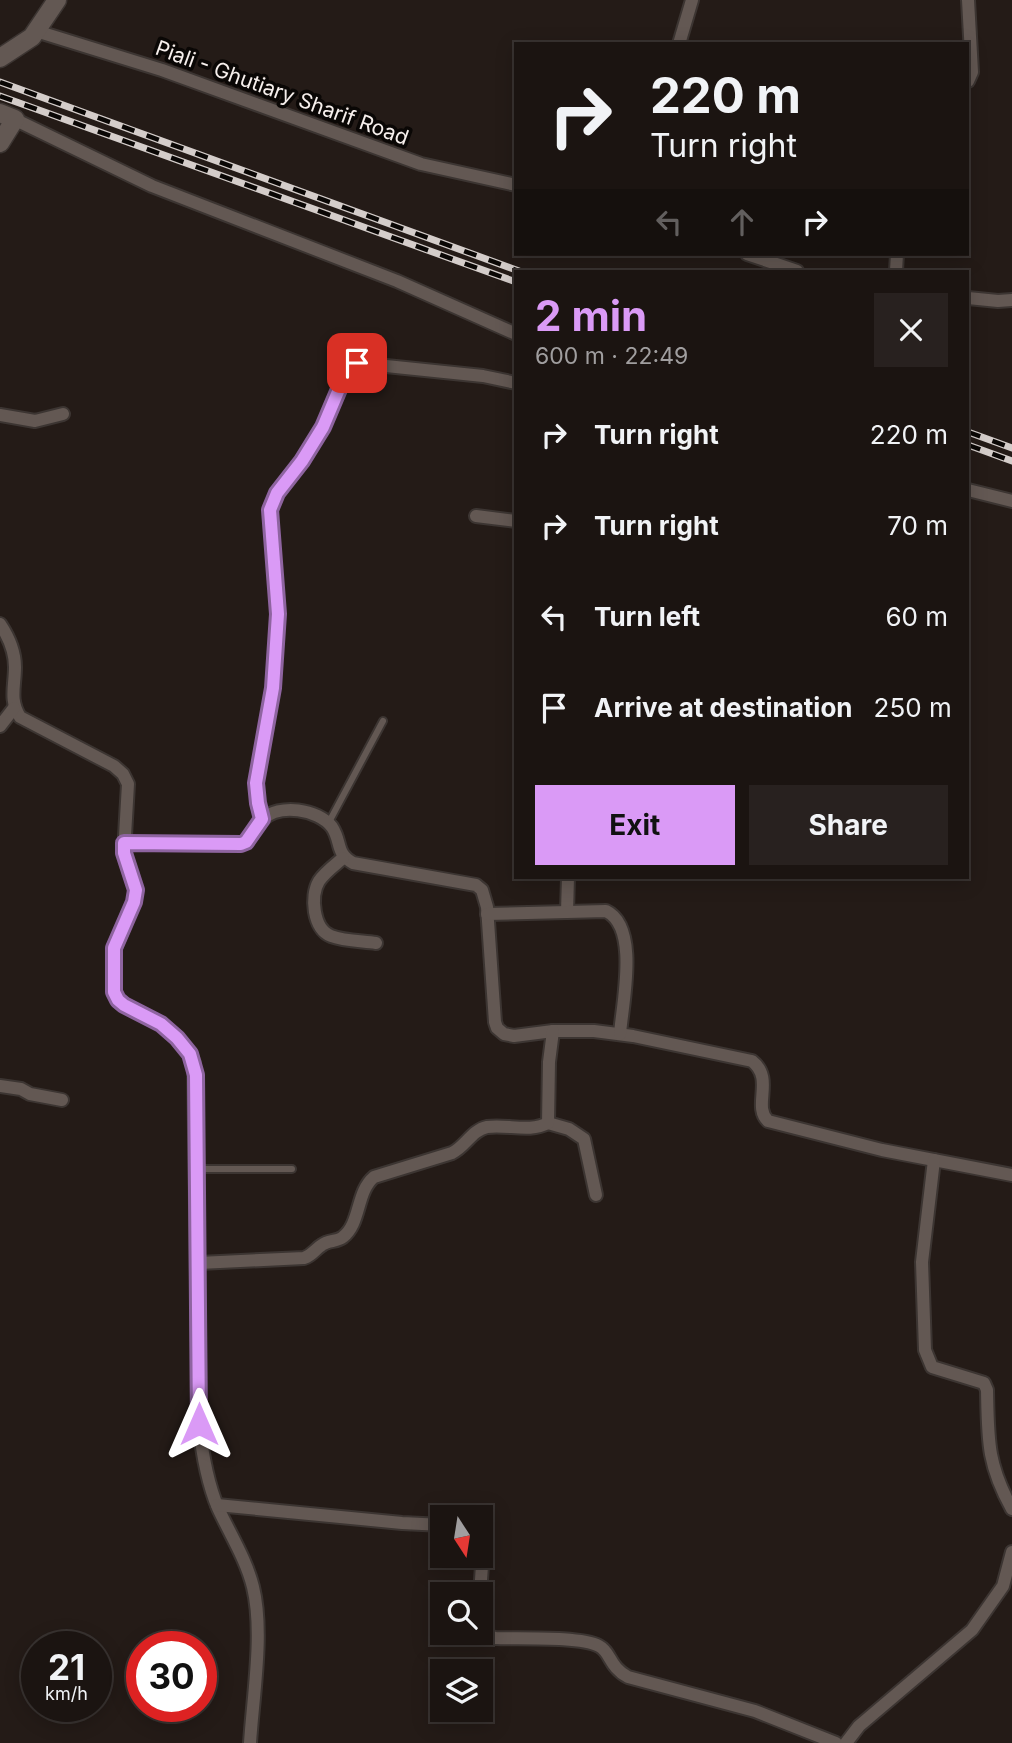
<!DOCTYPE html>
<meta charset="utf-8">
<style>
body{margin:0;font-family:Inter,sans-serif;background:#28211f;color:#f1f3f6;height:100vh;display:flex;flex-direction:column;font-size:26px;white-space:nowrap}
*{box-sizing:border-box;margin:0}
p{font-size:23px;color:#a09e9f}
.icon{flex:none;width:38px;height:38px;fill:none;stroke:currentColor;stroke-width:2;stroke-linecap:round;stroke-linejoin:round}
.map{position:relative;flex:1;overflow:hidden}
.panel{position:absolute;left:514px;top:270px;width:455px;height:609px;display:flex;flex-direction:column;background:#1b1411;border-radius:0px;box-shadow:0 4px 18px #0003,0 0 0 2px #393331}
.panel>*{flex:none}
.top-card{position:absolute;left:514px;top:42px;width:455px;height:214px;border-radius:0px;box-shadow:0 4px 18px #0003,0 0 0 2px #393331;background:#1b1411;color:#f1f3f6;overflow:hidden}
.needle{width:46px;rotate:168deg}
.controls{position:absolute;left:430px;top:1505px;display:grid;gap:14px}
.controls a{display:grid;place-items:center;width:63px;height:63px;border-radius:0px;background:#1b1411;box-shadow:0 4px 18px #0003,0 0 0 2px #393331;font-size:35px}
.speed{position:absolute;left:21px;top:1631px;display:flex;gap:14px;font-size:35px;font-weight:700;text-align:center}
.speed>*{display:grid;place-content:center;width:91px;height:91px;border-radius:50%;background:#1b1411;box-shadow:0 4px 18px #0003,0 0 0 2px #393331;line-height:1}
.speed small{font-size:18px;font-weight:400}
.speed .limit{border:10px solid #d22;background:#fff;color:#111}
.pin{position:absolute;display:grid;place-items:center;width:60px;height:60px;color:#fff;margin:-30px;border-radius:14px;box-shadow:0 4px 10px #0006}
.me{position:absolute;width:77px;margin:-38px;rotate:0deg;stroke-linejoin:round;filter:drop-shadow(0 0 5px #0008)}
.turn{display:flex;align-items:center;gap:24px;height:147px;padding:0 21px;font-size:32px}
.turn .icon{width:91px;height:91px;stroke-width:2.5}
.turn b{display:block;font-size:49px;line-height:60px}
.lanes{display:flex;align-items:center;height:66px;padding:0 21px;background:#0003;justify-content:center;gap:35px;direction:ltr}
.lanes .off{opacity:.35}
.round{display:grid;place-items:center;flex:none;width:74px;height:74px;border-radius:0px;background:#28211f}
.summary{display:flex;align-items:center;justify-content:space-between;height:119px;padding:0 21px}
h1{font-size:42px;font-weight:700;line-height:52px;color:#da9af6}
.button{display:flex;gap:14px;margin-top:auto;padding:14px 21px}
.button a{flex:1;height:80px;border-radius:0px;background:#da9af6;color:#111;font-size:28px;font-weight:700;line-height:80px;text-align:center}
.button a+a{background:#28211f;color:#f1f3f6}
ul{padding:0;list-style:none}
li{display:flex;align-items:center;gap:21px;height:91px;padding:0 21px}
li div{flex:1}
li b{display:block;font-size:26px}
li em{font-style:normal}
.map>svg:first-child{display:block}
</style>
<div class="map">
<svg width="1012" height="1743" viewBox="0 0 1012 1743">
<rect width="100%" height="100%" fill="#241b17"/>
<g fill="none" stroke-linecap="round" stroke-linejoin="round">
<defs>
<g id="lane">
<path d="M329,822l54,-101"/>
<path d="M197,1169h95"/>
</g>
<g id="street">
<path d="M968,0l4,72 -4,9"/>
<path d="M36,31l126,39 259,94 95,21"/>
<path d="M679,44l13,-44"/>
<path d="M14,119l138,67 245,95 119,53"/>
<path d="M747,254l50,17"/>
<path d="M896,271l1,-17"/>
<path d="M968,298l30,3 14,-1"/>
<path d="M0,415l35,6 28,-7"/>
<path d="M968,490l44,11"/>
<path d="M476,516l40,5"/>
<path d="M0,624c8,12 15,28 15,43 0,19 -6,33 5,50l94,49 9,8 5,10 -4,69 12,37 -2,12 -19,46 -1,44 4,8 6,5 37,19 16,14 13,16 4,9 5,361c3,28 8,58 19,84 12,26 28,51 35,79 11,45 0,109 -3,156"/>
<path d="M0,726l14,-18"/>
<path d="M263,819l-5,-16 -2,-20 17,-95 5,-75 -8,-103 7,-17 25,-32 21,-34 25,-59 9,-5 126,13 33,7"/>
<path d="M124,843l110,2 12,-3c6,-7 10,-16 16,-22 17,-17 56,-11 70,7 10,15 3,26 21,36l123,22 6,5 5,17 8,115 2,6 7,6 10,2 39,-5h41l39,5 119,25c23,18 0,45 16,60l114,29 130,25"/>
<path d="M343,858c-8,7 -18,14 -24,23 -9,15 -6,48 12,55 13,5 31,5 45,7"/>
<path d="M567,912l1,-35"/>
<path d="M487,914l119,-3c34,16 16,94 14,123"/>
<path d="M0,1086l21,3 9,5 32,6"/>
<path d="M548,1123l21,6 15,10 12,56"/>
<path d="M934,1160l-12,102 3,88 7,17 52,16 3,7c1,50 0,74 25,119"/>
<path d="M199,1263l105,-5c9,-3 11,-9 18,-13 6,-5 15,-3 21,-8 18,-14 13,-45 31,-60l78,-24c13,-6 20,-23 35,-26 21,-3 42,6 61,-4l1,-61 4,-31"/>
<path d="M217,1505l185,18 41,2"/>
<path d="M480,1594l4,-57 -3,-6"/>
<path d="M481,1629l5,6 9,3c24,1 85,-2 104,8 12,6 10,21 29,31l127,34 81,32"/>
<path d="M846,1743l13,-17 113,-96 31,-44 9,-34"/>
</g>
<g id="secondary">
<path d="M0,58l32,-21 25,-37"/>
<path d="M0,113l15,6 -15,24"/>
</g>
</defs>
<!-- lane casing -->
<use href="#lane" stroke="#3c3532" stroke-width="10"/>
<!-- street casing -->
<use href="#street" stroke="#3c3532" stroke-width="16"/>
<!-- secondary casing -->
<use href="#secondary" stroke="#3c3532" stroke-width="21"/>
<!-- lane -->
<use href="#lane" stroke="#635853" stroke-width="6"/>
<!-- street -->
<use href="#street" stroke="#635853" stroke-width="12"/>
<!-- secondary -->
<use href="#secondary" stroke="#635853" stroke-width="18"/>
<defs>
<g id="rail">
<path d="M0,82l519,189"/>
<path d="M0,96l516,186"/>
<path d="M968,432l44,16"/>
<path d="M968,445l44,16"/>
</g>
</defs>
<!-- rail casing -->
<use href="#rail" stroke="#d4cdca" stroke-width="7"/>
<!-- rail -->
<use href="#rail" stroke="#0a0705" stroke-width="4.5" stroke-dasharray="13" stroke-linecap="butt"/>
</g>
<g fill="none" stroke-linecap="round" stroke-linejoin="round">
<defs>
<path id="route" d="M199,1424l-3,-349 -6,-21 -13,-16 -16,-14 -37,-19 -6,-5 -4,-8v-44l20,-46 2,-12 -12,-37v-10l117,1 5,-2 16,-23 -4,-16 -2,-20 17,-95 5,-74 -8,-104 7,-17 25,-32 21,-34 25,-59 9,-5"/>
</defs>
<!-- route casing -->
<use href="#route" stroke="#8e64a0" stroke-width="18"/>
<!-- route -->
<use href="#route" stroke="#da9af6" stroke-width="12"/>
</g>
<g text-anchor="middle" stroke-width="7" stroke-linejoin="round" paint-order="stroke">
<!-- street labels -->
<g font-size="21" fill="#f6efec" stroke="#0a0705">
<text transform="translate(282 93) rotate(20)" y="7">Piali - Ghutiary Sharif Road</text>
</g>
</g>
</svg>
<div class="controls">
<a><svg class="needle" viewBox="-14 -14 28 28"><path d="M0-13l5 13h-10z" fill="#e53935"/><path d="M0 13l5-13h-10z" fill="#a09e9f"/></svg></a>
<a><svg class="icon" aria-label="search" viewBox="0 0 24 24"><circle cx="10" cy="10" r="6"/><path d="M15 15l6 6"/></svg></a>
<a><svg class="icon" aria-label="layers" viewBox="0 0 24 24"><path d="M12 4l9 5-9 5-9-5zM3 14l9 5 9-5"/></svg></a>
</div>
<div class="speed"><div>21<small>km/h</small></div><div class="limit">30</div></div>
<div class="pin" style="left:357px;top:363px;background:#d93025"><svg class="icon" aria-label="arrive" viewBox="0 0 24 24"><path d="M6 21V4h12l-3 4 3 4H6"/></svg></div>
<svg class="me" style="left:199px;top:1424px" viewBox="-20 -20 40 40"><path d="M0-17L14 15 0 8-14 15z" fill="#da9af6" stroke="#fff" stroke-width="4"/></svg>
<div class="top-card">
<div class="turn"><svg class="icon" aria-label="right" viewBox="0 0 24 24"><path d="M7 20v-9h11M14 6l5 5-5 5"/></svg><div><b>220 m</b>Turn right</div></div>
<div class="lanes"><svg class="icon off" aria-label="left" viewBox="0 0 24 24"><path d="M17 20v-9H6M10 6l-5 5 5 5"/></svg><svg class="icon off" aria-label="ahead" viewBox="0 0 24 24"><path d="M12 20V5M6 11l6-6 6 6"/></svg><svg class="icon" aria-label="right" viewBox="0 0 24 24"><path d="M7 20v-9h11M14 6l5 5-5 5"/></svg></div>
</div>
<section class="panel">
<div class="summary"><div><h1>2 min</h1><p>600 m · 22:49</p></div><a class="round"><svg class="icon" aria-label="close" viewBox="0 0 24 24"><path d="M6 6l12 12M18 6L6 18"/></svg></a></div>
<ul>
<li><svg class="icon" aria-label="right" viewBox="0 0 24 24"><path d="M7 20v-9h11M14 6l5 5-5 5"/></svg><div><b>Turn right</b></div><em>220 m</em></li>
<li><svg class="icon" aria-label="right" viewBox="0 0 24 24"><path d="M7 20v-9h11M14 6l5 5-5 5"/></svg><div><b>Turn right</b></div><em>70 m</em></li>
<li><svg class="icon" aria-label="left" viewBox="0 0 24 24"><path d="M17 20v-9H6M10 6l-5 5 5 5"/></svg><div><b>Turn left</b></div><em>60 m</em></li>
<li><svg class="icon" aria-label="arrive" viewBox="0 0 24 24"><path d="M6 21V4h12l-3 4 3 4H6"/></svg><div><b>Arrive at destination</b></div><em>250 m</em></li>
</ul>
<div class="button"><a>Exit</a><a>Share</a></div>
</section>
</div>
